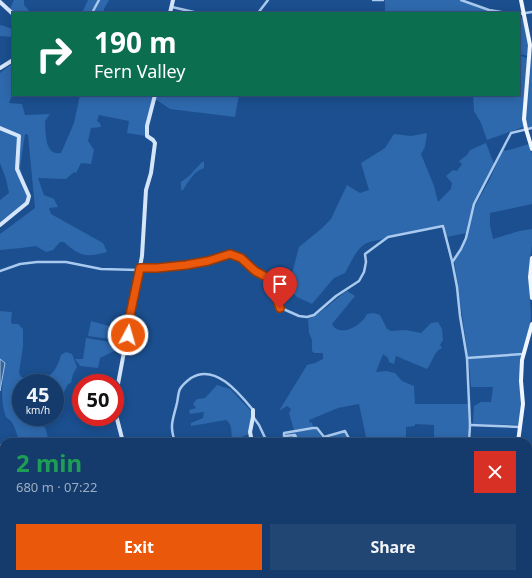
<!DOCTYPE html>
<html lang="en">
<head>
<meta charset="utf-8">
<style>
  body { margin:0; font-family:"Noto Sans",sans-serif; background:#214673; color:#f1f3f6; height:100vh; display:flex; flex-direction:column; font-size:15px; white-space:nowrap }
  * { box-sizing:border-box; margin:0 }
  p { font-size:13px; color:#9dadc1 }
  .icon { flex:none; width:22px; height:22px; fill:none; stroke:currentColor; stroke-width:2; stroke-linecap:round; stroke-linejoin:round }
  .map { position:relative; flex:1; overflow:hidden }
  .details { position:absolute; left:0px; top:438px; width:532px; height:140px; display:flex; flex-direction:column; background:#143b6b; border-radius:12px 12px 0 0; box-shadow:0 2px 10px #0003,0 0 0 1px #33557e }
  .details>* { flex:none }
  .banner { position:absolute; left:12px; top:12px; width:508px; height:84px; border-radius:0px; box-shadow:0 2px 10px #0003,0 0 0 1px #33557e; background:#0b6e4f; color:#fff; overflow:hidden }
  .speed { position:absolute; left:12px; top:374px; display:flex; gap:8px; font-size:20px; font-weight:700; text-align:center }
  .speed>* { display:grid; place-content:center; width:52px; height:52px; border-radius:50%; background:#143b6b; box-shadow:0 2px 10px #0003,0 0 0 1px #33557e; line-height:1 }
  .speed small { font-size:10px; font-weight:400 }
  .speed .limit { border:6px solid #d22; background:#fff; color:#111 }
  .pin { position:absolute; display:grid; place-items:center; width:34px; height:34px; color:#fff; margin:-41px -17px; border-radius:50% 50% 50% 0; rotate:-45deg; box-shadow:0 0 4px #0007 }
  .pin .icon { rotate:45deg }
  .me { position:absolute; width:44px; margin:-22px; rotate:6deg; stroke-linejoin:round; filter:drop-shadow(0 0 3px #0008) }
  .turn { display:flex; align-items:center; gap:14px; height:84px; padding:0 16px; font-size:18px }
  .turn .icon { width:52px; height:52px; stroke-width:2.5 }
  .turn b { display:block; font-size:28px; line-height:34px }
  .round { display:grid; place-items:center; flex:none; width:42px; height:42px; border-radius:0px; background:#214673 }
  .summary { display:flex; align-items:center; justify-content:space-between; height:68px; padding:0 16px }
  h1 { font-size:24px; font-weight:700; line-height:30px; color:#1e9e55 }
  .button { display:flex; gap:8px; margin-top:auto; padding:8px 16px }
  .button a { flex:1; height:46px; border-radius:0px; background:#ea580c; color:#fff; font-size:16px; font-weight:700; line-height:46px; text-align:center }
  .button a+a { background:#214673; color:#f1f3f6 }
  .map>svg:first-child { display:block }
  .green { fill:#2e69ad }
  .water { fill:#3c6290; stroke:#9cc4f0 }
  .lines { fill:none; stroke-linecap:round; stroke-linejoin:round }
  .street { stroke:#a9c9ee; stroke-width:2.5 }
  .secondary { stroke:#d6e6fa; stroke-width:4 }
  .primary { stroke:#f0f6ff; stroke-width:4 }
  .route-casing { stroke:#983908; stroke-width:10 }
  .route { stroke:#ea580c; stroke-width:7 }
</style>
</head>
<body>
<div class="map">
<svg width="532" height="578" viewBox="0 0 532 578">
  <rect width="100%" height="100%" fill="#1b4f8f"/>
  <!-- green -->
  <g class="green">
    <path d="M14,0H24V5L31,13H14L10,9Z"/>
    <path d="M88,0H98L91,13H82Z"/>
    <path d="M100,0H109L104,9V13H93Z"/>
    <path d="M385,0H458L499,13H385Z"/>
    <path d="M519,18H524L528,39V56L519,54Z"/>
    <path d="M1,25L13,29V37L0,36V26Z"/>
    <path d="M532,50V127L528,128C522,115 530,66 532,50Z"/>
    <path d="M519,55L527,58L523,120V127L487,140L481,123L474,111L473,95H519Z"/>
    <path d="M13,63V92L9,103L22,104L25,115L50,114L45,121C46,132 44,156 61,153L74,123L80,95L96,97L97,95H153L146,136L127,133L129,121L99,115L97,121L100,123L101,127L91,128L88,141L94,150L91,164L81,163L76,173L74,172L66,179L38,178L44,195L54,199L58,207L49,208L51,214L103,243L107,252C87,258 79,256 64,242H60L53,250L46,252L36,246L21,248L0,250V234L35,208L28,135L25,134L20,168L29,196L27,203L0,222V200L9,193L6,179L0,163V73Z"/>
    <path d="M156,95H239L235,117L170,109L155,99Z"/>
    <path d="M427,133L425,147L421,154L434,186L438,202L451,189L452,183L446,176L453,170L457,171L462,164L459,161L467,155L470,150L486,143L494,164L474,203L466,233L447,237L444,225L388,236C382,241 374,240 367,243C356,248 351,263 345,273L334,278L312,304L297,297L292,292L289,285L299,247L321,229L331,219L347,185L360,193L369,190L361,163L385,148L394,134L411,136Z"/>
    <path d="M529,144L532,154V204L490,213V225L493,239L519,231L532,229V245L528,275L531,315L530,328L520,369L521,406L519,425L473,424L474,406L481,402H491L493,387H471L468,356L454,259L463,248L476,204L490,179L503,149L505,151Z"/>
    <path d="M202,162H204V168C193,172 189,181 183,190H181V182L189,176Z"/>
    <path d="M347,291L355,296L332,324C339,338 362,326 367,314L374,313L380,315L387,329L391,331L406,330L421,333L431,323L438,322L442,329L443,340L440,345L442,348C433,352 433,362 427,369L396,356L394,364L389,362L388,358L383,354L376,372L386,371L395,373L402,381L414,386L415,404H468L469,424L468,441L461,442L434,440V425L415,424V426L406,427V439L380,442H367L359,404L338,408L309,420L310,423L312,422L313,427L294,430L289,413L291,409L287,406L279,411L307,365L315,363L323,359V353H314L312,351V340L309,333L308,319C321,314 335,299 347,291Z"/>
    <path d="M0,311L12,312L11,321L12,324H18L23,329V346L19,373L21,377C45,381 54,379 61,355L66,352L72,354L77,367L73,374L71,383L68,384L60,400L55,401V383H21V417H39L37,425L45,427L49,442H18C18,435 15,427 11,421C9,419 7,418 6,417C0,401 2,381 5,364L0,360Z"/>
    <path d="M91,321L127,331L125,341L88,336Z"/>
    <path d="M86,338L122,344H125L124,348H120L100,358L98,368L80,366L75,359H83Z"/>
    <path d="M217,385L230,389L251,411L252,418L249,434L232,441C231,434 233,424 226,420L191,426V423L203,418L204,412L190,414L189,410L196,408L193,404L197,399L205,398Z"/>
    <path d="M316,429L322,438L345,432L350,442H287L296,439V434H286V433Z"/>
    <path d="M4,474V540H3L4,545V574H9L10,578H0V476Z"/>
    <path d="M257,574H276L273,578H255Z"/>
    <path d="M362,574H418L415,578H361Z"/>
  </g>
  <!-- water -->
  <path class="water" d="M0,359L5,363L0,391Z"/>
  <g class="lines">
    <!-- street -->
    <g class="street">
      <path d="M373,0H383"/>
      <path d="M461,0L489,10L507,13"/>
      <path d="M172,7L198,13"/>
      <path d="M92,13L99,0"/>
      <path d="M258,13L268,0"/>
      <path d="M519,14L532,12"/>
      <path d="M453,261L461,249L466,238L474,204L511,133L532,128"/>
      <path d="M140,268L157,269L186,265L208,261L229,254L241,258L255,271L270,279L281,308L299,316L307,317L314,315L336,296L359,281L364,272L366,262L365,254L388,237L443,226L452,261L457,287L460,316L467,358L470,425L469,442"/>
      <path d="M0,271L20,264L37,262H66L101,269L139,270"/>
      <path d="M467,358L523,354"/>
      <path d="M254,418L259,425L267,442"/>
      <path d="M470,425L520,427"/>
      <path d="M175,442C169,425 173,420 177,403C178,399 178,393 180,389C183,384 187,381 191,378C215,363 239,393 253,410"/>
      <path d="M280,442L296,437L295,435L284,436V433L313,428H317L324,437L345,431L351,442"/>
      <path d="M385,442L405,440L447,442"/>
      <path d="M528,520H532L529,508"/>
      <path d="M530,520L532,530"/>
      <path d="M18,574L19,575L23,574"/>
      <path d="M208,574L209,578"/>
      <path d="M436,574L437,578"/>
      <path d="M467,574V578"/>
      <path d="M101,578L103,574"/>
      <path d="M418,578L422,574"/>
    </g>
    <!-- secondary -->
    <g class="secondary">
      <path d="M0,2L13,14"/>
      <path d="M170,13L173,0"/>
      <path d="M0,68L13,60"/>
      <path d="M0,128L19,136L17,169L29,196L28,200L27,203L0,225"/>
      <path d="M123,442L116,415L115,400L142,256L146,190L151,173L155,143L153,140L147,136V126L155,95"/>
      <path d="M252,442L250,432L253,417V410"/>
      <path d="M0,446L2,450V454L0,457"/>
      <path d="M105,578L107,574"/>
      <path d="M279,578L280,574"/>
    </g>
    <!-- primary -->
    <g class="primary">
      <path d="M521,0L530,45L524,119L526,129L532,149"/>
      <path d="M532,258L530,277L532,298"/>
      <path d="M518,442L523,404L521,381L522,360L532,324"/>
      <path d="M528,543L530,554L529,578"/>
    </g>
  </g>
  <g class="lines">
    <!-- route casing -->
    <g class="route-casing">
      <path id="route" d="M128,335L130,315L140,268H157L186,265L208,261L230,254L241,258L255,271L270,279L280,308"/>
    </g>
    <!-- route -->
    <use href="#route" class="route"/>
  </g>
</svg>
<div class="speed"><div>45<small>km/h</small></div><div class="limit">50</div></div>
<div class="pin" style="left:280px;top:308px;background:#d93025"><svg class="icon" aria-label="arrive" viewBox="0 0 24 24"><path d="M6 21V4h12l-3 4 3 4H6"/></svg></div>
<svg class="me" style="left:128px;top:335px" viewBox="-20 -20 40 40"><circle r="17" fill="#ea580c" stroke="#fff" stroke-width="3"/><path d="M0-11L8 9 0 5-8 9z" fill="#fff"/></svg>
<div class="banner">
<div class="turn"><svg class="icon" aria-label="right" viewBox="0 0 24 24"><path d="M7 20v-9h11M14 6l5 5-5 5"/></svg><div><b>190 m</b>Fern Valley</div></div>
</div>
<section class="details">
<div class="summary"><div><h1>2 min</h1><p>680 m · 07:22</p></div><a class="round" style="background:#d93025;color:#fff"><svg class="icon" aria-label="close" viewBox="0 0 24 24"><path d="M6 6l12 12M18 6L6 18"/></svg></a></div>
<div class="button"><a>Exit</a><a>Share</a></div>
</section>
</div>
</body>
</html>
